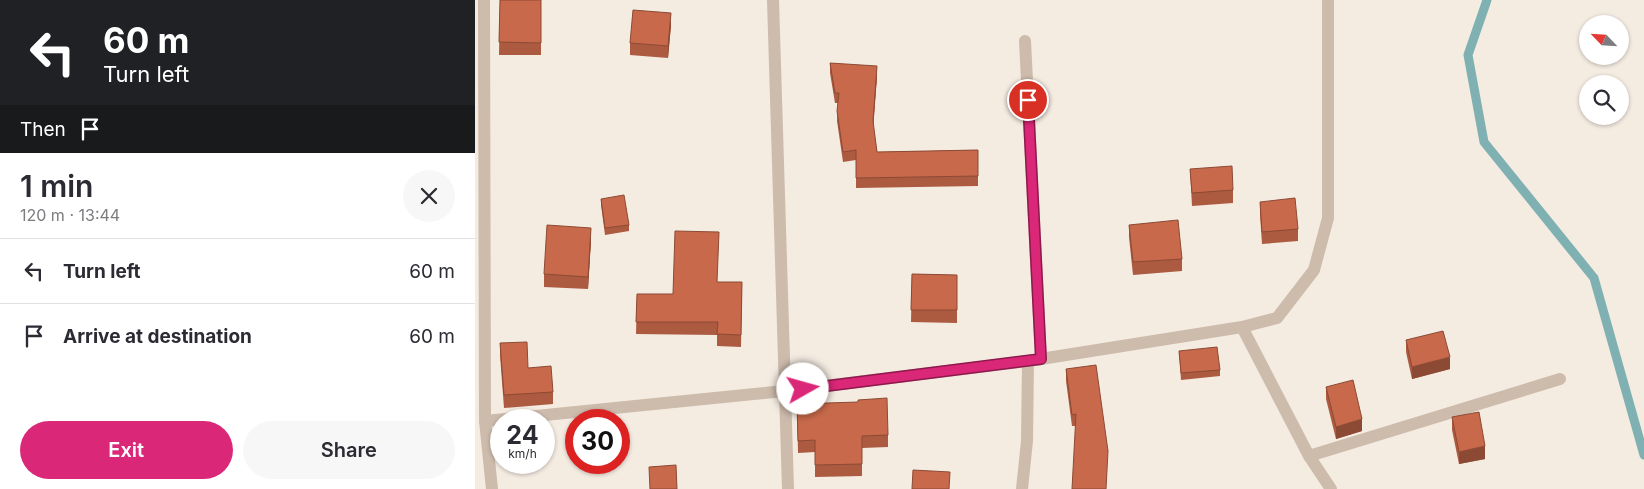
<!DOCTYPE html>
<html lang="en">
<head>
<meta charset="utf-8">
<style>
  body { margin:0; font-family:Inter,sans-serif; background:#f7f7f7; color:#2b2b33; height:100vh; display:flex; flex-direction:column; font-size:19px; white-space:nowrap }
  * { box-sizing:border-box; margin:0 }
  p { font-size:16px; color:#7c7c81 }
  .icon { flex:none; width:28px; height:28px; fill:none; stroke:currentColor; stroke-width:2; stroke-linecap:round; stroke-linejoin:round }
  .map { position:relative; flex:1; overflow:hidden }
  .details { display:flex; flex-direction:column; background:#fff; width:475px }
  .details>* { flex:none }
  .top-card { background:#202124; color:#fff; overflow:hidden }
  .needle { width:32px; rotate:295deg }
  .tools { position:absolute; left:1104px; top:15px; display:grid; gap:10px }
  .tools a { display:grid; place-items:center; width:50px; height:50px; border-radius:50%; background:#fff; box-shadow:0 1px 4px #0004; font-size:25px }
  .speed { position:absolute; left:15px; top:409px; display:flex; gap:10px; font-size:25px; font-weight:700; text-align:center }
  .speed>* { display:grid; place-content:center; width:65px; height:65px; border-radius:50%; background:#fff; box-shadow:0 1px 4px #0004; line-height:1 }
  .speed small { font-size:12px; font-weight:400 }
  .speed .limit { border:8px solid #d22; background:#fff; color:#111 }
  .pin { position:absolute; display:grid; place-items:center; width:42px; height:42px; color:#fff; margin:-21px; border:2px solid #fff; border-radius:50%; box-shadow:0 1px 5px #0007 }
  .me { position:absolute; width:55px; margin:-28px; rotate:83deg; stroke-linejoin:round; filter:drop-shadow(0 0 4px #0008) }
  .turn { display:flex; align-items:center; gap:18px; height:105px; padding:0 20px; font-size:22px }
  .turn .icon { width:65px; height:65px; stroke-width:2.5 }
  .turn b { display:block; font-size:35px; line-height:42px }
  .then { display:flex; align-items:center; height:48px; padding:0 20px; background:#0003; gap:10px; font-size:19px }
  .round { display:grid; place-items:center; flex:none; width:52px; height:52px; border-radius:26px; background:#f7f7f7 }
  .head { display:flex; align-items:center; justify-content:space-between; height:85px; padding:0 20px }
  h1 { font-size:30px; font-weight:600; line-height:38px }
  .button { display:flex; gap:10px; margin-top:auto; padding:10px 20px }
  .button a { flex:1; height:58px; border-radius:30px; background:#db2777; color:#fff; font-size:20px; font-weight:600; line-height:58px; text-align:center }
  .button a+a { background:#f7f7f7; color:#2b2b33 }
  ul { padding:0; list-style:none }
  li { display:flex; align-items:center; gap:15px; height:65px; padding:0 20px; border-top:1px solid #e1e1e2 }
  li div { flex:1 }
  li b { display:block; font-size:19px }
  li em { font-style:normal }
  main { display:flex; flex:1; min-height:0 }
  .map>svg:first-child { display:block }
  .lines { fill:none; stroke-linecap:round; stroke-linejoin:round }
  .stream { stroke:#7fb0b2; stroke-width:9 }
  .minor { stroke:#cdbbac; stroke-width:12 }
  .wall { fill:#ac5a40 }
  .shaded-wall { fill:#8c4a34 }
  .building { fill:#c8694b; stroke:#8c4a34 }
  .route-casing { stroke:#8e194d; stroke-width:12 }
  .route { stroke:#db2777; stroke-width:9 }
</style>
</head>
<body>
<main>
<section class="details">
<div class="top-card">
<div class="turn"><svg class="icon" aria-label="left" viewBox="0 0 24 24"><path d="M17 20v-9H6M10 6l-5 5 5 5"/></svg><div><b>60 m</b>Turn left</div></div>
<div class="then">Then<svg class="icon" aria-label="arrive" viewBox="0 0 24 24"><path d="M6 21V4h12l-3 4 3 4H6"/></svg></div>
</div>
<div class="head"><div><h1>1 min</h1><p>120 m · 13:44</p></div><a class="round"><svg class="icon" aria-label="close" viewBox="0 0 24 24"><path d="M6 6l12 12M18 6L6 18"/></svg></a></div>
<ul>
<li><svg class="icon" aria-label="left" viewBox="0 0 24 24"><path d="M17 20v-9H6M10 6l-5 5 5 5"/></svg><div><b>Turn left</b></div><em>60 m</em></li>
<li><svg class="icon" aria-label="arrive" viewBox="0 0 24 24"><path d="M6 21V4h12l-3 4 3 4H6"/></svg><div><b>Arrive at destination</b></div><em>60 m</em></li>
</ul>
<div class="button"><a>Exit</a><a>Share</a></div>
</section>
<div class="map">
<svg width="1169" height="489" viewBox="0 0 1169 489">
  <rect width="100%" height="100%" fill="#f4ebe1"/>
  <g class="lines">
    <!-- stream -->
    <path class="stream" d="M1012,0L993,55L1009,142L1119,278L1169,455"/>
    <!-- minor -->
    <g class="minor">
      <path d="M9,0L10,421L17,489"/>
      <path d="M298,0L313,489"/>
      <path d="M550,41L566,359"/>
      <path d="M767,327L834,456L856,489"/>
      <path d="M10,421L309,391L553,361L767,327L802,318L839,270L853,218V0"/>
      <path d="M834,456L1085,379"/>
      <path d="M547,489L552,441L553,361"/>
    </g>
  </g>
  <!-- wall -->
  <g class="wall">
    <path d="M25,0H66V55H24Z"/>
    <path d="M196,25L193,58L155,55V43Z"/>
    <path d="M355,63L402,76L398,125L402,152L503,150V186L381,188V160L368,162L362,121L363,103H360L355,73Z"/>
    <path d="M715,169L758,190V203L717,206Z"/>
    <path d="M126,199L154,225V231L130,235L126,205Z"/>
    <path d="M785,202L823,229V241L787,244L785,214Z"/>
    <path d="M654,225L707,259V271L658,275L654,237Z"/>
    <path d="M116,240L113,289L69,287V274Z"/>
    <path d="M437,274L482,275V323L436,322Z"/>
    <path d="M267,282L266,347L242,346V335L161,334L162,294H198Z"/>
    <path d="M931,340L975,369L937,379L931,352Z"/>
    <path d="M25,343L53,368L78,392V404L29,408L25,355Z"/>
    <path d="M704,351L745,370V376L706,380Z"/>
    <path d="M591,369L633,462L600,426H597L591,381Z"/>
    <path d="M851,387L887,431L861,439L851,399Z"/>
    <path d="M322,404L413,435V447L387,448V476L340,477V452L323,453Z"/>
    <path d="M977,417L1010,459L984,464L977,430Z"/>
  </g>
  <!-- shaded-wall -->
  <g class="shaded-wall">
    <path d="M196,13V25L193,58V46Z"/>
    <path d="M402,66V76L398,131V121Z"/>
    <path d="M116,228V240L113,289V277Z"/>
    <path d="M975,357V369L937,379V367Z"/>
    <path d="M887,419V431L861,439V427Z"/>
    <path d="M1010,446V459L984,464V452Z"/>
  </g>
  <!-- building -->
  <g class="building">
    <path d="M25,0H66V43L24,42Z"/>
    <path d="M158,10L196,13L193,46L155,43Z"/>
    <path d="M355,63L402,66L398,121L402,152L503,150V176L381,178V150L368,152L362,111L364,93H360Z"/>
    <path d="M757,166L758,190L717,193L715,169Z"/>
    <path d="M149,195L154,225L130,228L126,199Z"/>
    <path d="M820,198L823,229L787,232L785,202Z"/>
    <path d="M703,220L707,259L658,262L654,225Z"/>
    <path d="M72,225L116,228L113,277L69,274Z"/>
    <path d="M200,231L244,232L242,282H267L266,335L242,334L243,322H161L162,294H198Z"/>
    <path d="M437,274L482,275V310H436Z"/>
    <path d="M968,331L975,357L937,367L931,340Z"/>
    <path d="M52,342L53,368L76,366L78,392L29,395L25,343Z"/>
    <path d="M742,347L745,370L706,373L704,351Z"/>
    <path d="M621,365L633,451L631,489H597L601,414L597,415L591,369Z"/>
    <path d="M878,380L887,419L861,427L851,387Z"/>
    <path d="M412,398L413,435L387,436V464L340,465V440L323,441L322,404L383,402V400Z"/>
    <path d="M1004,412L1010,446L984,452L977,417Z"/>
    <path d="M201,465L202,489H175L174,467Z"/>
    <path d="M438,470L475,472L474,489H437Z"/>
  </g>
  <g class="lines">
    <!-- route casing -->
    <g class="route-casing">
      <path id="route" d="M328,389L566,359L553,100"/>
    </g>
    <!-- route -->
    <use href="#route" class="route"/>
  </g>
</svg>
<div class="tools">
<a><svg class="needle" viewBox="-14 -14 28 28"><path d="M0-13l5 13h-10z" fill="#e53935"/><path d="M0 13l5-13h-10z" fill="#7c7c81"/></svg></a>
<a><svg class="icon" aria-label="search" viewBox="0 0 24 24"><circle cx="10" cy="10" r="6"/><path d="M15 15l6 6"/></svg></a>
</div>
<div class="speed"><div>24<small>km/h</small></div><div class="limit">30</div></div>
<div class="pin" style="left:553px;top:100px;background:#d93025"><svg class="icon" aria-label="arrive" viewBox="0 0 24 24"><path d="M6 21V4h12l-3 4 3 4H6"/></svg></div>
<svg class="me" style="left:328px;top:389px" viewBox="-20 -20 40 40"><circle r="19" fill="#fff"/><path d="M0-13L10 11 0 6-10 11z" fill="#db2777"/></svg>
</div>
</main>
</body>
</html>
